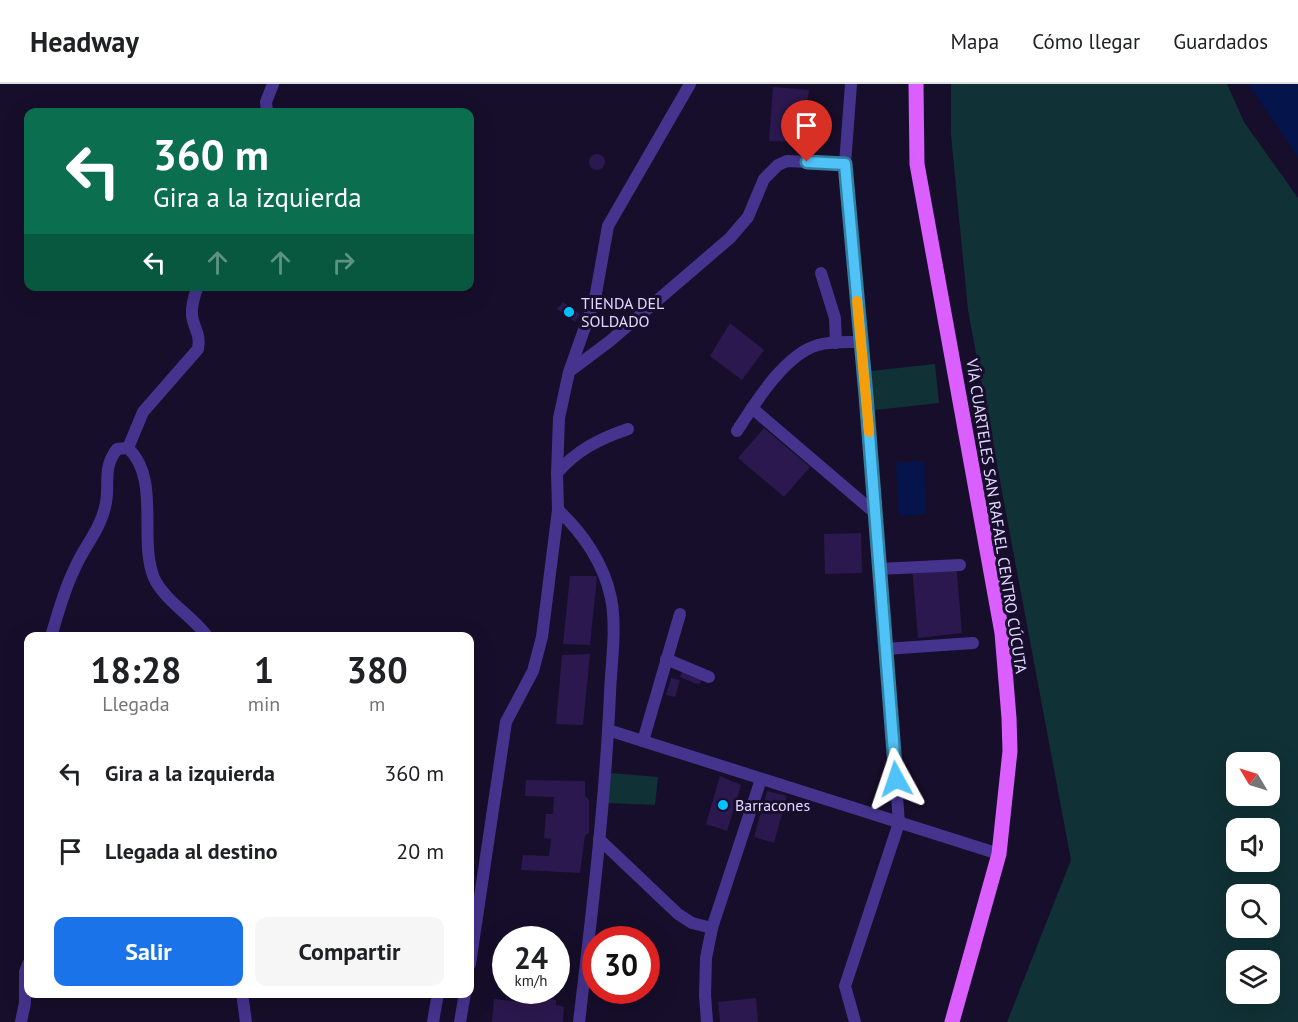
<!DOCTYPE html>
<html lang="es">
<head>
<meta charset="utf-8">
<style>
  body { margin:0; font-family:"PT Sans",sans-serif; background:#f6f6f6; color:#202124; height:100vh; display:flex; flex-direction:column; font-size:22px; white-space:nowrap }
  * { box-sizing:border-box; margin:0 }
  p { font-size:20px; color:#757577 }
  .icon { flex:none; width:33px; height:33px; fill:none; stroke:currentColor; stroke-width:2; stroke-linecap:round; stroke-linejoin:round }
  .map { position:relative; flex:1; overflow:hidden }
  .side { position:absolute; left:24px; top:548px; width:450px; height:366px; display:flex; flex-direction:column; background:#fff; border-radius:12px; box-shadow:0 6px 24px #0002 }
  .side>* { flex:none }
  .top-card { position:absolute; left:24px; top:24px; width:450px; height:183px; border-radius:12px; box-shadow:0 6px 24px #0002; background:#0b6e4f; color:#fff; overflow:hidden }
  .needle { width:39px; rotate:308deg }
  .tools { position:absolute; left:1226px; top:668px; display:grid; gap:12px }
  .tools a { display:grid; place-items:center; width:54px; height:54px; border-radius:12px; background:#fff; box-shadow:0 6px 24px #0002; font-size:30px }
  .speed { position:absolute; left:492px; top:842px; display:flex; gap:12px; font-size:30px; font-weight:700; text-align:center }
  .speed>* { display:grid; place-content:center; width:78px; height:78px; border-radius:50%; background:#fff; box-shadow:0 6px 24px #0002; line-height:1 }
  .speed small { font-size:15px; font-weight:400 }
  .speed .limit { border:9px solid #d22; background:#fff; color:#111 }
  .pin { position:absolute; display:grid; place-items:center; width:51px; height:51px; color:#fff; margin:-62px -26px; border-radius:50% 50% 50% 0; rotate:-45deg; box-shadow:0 0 6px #0007 }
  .pin .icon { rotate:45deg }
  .me { position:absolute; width:66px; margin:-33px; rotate:355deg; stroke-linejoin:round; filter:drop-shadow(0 0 4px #0008) }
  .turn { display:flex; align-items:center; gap:21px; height:126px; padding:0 30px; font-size:27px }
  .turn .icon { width:78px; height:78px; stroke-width:2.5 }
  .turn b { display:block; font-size:42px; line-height:51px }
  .lanes { display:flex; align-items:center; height:57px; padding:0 30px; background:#0003; justify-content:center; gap:30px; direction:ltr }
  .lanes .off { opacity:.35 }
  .eta { display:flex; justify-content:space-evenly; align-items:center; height:102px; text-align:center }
  .eta b { font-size:36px; font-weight:700; line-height:42px }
  .primary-button { display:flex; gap:12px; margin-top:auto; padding:12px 30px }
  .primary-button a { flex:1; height:69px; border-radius:12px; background:#1a73e8; color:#fff; font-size:24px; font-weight:700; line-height:69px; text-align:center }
  .primary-button a+a { background:#f6f6f6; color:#202124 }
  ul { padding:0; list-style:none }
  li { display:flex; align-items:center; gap:18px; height:78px; padding:0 30px }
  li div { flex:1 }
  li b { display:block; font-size:22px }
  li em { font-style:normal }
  header { display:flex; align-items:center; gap:36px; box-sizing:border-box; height:84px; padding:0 30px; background:#fff; border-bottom:2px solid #e0e0e0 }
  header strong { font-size:28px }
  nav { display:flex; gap:33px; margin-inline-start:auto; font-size:21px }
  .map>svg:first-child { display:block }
  .green { fill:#103135; fill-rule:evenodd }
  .water { fill:#05154c }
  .building { fill:#2b184e }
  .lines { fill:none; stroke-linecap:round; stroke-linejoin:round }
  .minor { stroke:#45348e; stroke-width:12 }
  .major { stroke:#db5eff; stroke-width:15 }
  .route-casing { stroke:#337fa1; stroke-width:15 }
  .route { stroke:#4fc3f7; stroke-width:10 }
  .slow { stroke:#f59e0b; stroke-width:10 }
  .poi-dot { fill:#03c1ff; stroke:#170e2b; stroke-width:2 }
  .labels { text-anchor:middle; stroke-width:6; stroke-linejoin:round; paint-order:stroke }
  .poi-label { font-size:16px; fill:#e2d7ff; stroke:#170e2b; text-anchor:start }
  .street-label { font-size:16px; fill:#e2d7ff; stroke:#170e2b }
</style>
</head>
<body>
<header>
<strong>Headway</strong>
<nav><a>Mapa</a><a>Cómo llegar</a><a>Guardados</a></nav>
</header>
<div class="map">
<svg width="1298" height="938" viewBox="0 0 1298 938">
  <rect width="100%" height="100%" fill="#170e2b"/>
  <!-- green -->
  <g class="green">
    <path d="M951,0H1227L1244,38L1298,114V938H1007L1071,776L968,226L951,51ZM1236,678H1269V711H1236ZM1236,744H1269V777H1236ZM1236,810H1269V843H1236ZM1236,876H1269V909H1236Z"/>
    <path d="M935,280L939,319L875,326L871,287Z"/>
    <path d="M610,689L658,693L655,721L607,719Z"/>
  </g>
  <!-- water -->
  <g class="water">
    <path d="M1248,0H1298V73Z"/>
    <path d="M924,377L926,430L899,432L896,379Z"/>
  </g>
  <!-- building -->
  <g class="building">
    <path d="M773,3L809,6L802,58L769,57Z"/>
    <circle cx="597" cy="78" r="8"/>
    <path d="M563,218L580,230L575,238L557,225Z"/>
    <path d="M730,239L764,266L742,296L710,272Z"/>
    <path d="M764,344L810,383L784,413L738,374Z"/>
    <path d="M861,449L862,489L825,490L824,450Z"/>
    <path d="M956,479L962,549L918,554L912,483Z"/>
    <path d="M570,492H597L590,561L563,560Z"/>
    <path d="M590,570L583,641L556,640L562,571Z"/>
    <path d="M684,584L703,593L699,601L680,593Z"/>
    <path d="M671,594L680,596L675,613L666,611Z"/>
    <path d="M720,692L741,701L727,747L706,740Z"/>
    <path d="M526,696L585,697V712L589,716V749L585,751L580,789L521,786L523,771L549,772L551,755L544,754L546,730H553L554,713L525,712Z"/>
    <path d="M767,707L787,712L774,759L754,753Z"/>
    <path d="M532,912L556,916V921L564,923L563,938H492L494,915L529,919Z"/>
    <path d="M756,914L758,938H720L718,918Z"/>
  </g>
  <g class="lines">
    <!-- minor -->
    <g class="minor">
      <path d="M851,0L845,80L866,311L899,739L845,902L855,938"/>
      <path d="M267,28L266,18L273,0"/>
      <path d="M821,189L835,234L836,259"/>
      <path d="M570,287L610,257L730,154L748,133L764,95L778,81L787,77L845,80"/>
      <path d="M752,324L875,429"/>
      <path d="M737,347C755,319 785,270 818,261C831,257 847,258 860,258"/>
      <path d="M128,364C161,395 138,455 154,494C165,517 192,532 207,552"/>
      <path d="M128,364L143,328L198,265C201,250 194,245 192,232C191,221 194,212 198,202"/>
      <path d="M557,389C577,366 599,355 628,345"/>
      <path d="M558,426C583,449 604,480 611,514C617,545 611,580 610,610C605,720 592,829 579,938"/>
      <path d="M879,485L960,481"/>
      <path d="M51,552C58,530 64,506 74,486C83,464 100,446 105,423C111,401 101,386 117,365L128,364"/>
      <path d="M885,565L973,559"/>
      <path d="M666,575L709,593"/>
      <path d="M608,646L999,770"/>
      <path d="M643,657L680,530"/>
      <path d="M599,755L678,830L692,839L712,844"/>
      <path d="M470,880L506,638L533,587L542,553L558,426L557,389L559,334L569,288L595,215L608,142L690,0"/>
      <path d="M242,909L246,938"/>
      <path d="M21,938L25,919V888L28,880"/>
      <path d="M433,938L438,909"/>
      <path d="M460,938L465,909"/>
      <path d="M707,938L705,911L706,874L712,844L761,695"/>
    </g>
    <!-- major -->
    <path class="major" d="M916,0L917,80L1002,549L1009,634L1010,667L999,770L952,938"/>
  </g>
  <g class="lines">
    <!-- route casing -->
    <g class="route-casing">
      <path id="route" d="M807,78L845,80L866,311L896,695"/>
    </g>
    <!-- route -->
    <use href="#route" class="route"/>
    <!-- slow -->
    <path class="slow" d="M857,217L869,348"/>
  </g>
  <!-- markers -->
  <g class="poi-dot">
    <circle cx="569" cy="228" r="6"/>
    <circle cx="723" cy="721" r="6"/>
  </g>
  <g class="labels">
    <!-- poi labels -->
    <g class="poi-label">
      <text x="581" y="225">TIENDA DEL<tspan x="581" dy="18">SOLDADO</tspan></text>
      <text x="735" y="727">Barracones</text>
    </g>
    <!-- street labels -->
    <g class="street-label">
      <text transform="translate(997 432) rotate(81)" y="6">VÍA CUARTELES SAN RAFAEL CENTRO CÚCUTA</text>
    </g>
  </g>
</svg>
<div class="tools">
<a><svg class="needle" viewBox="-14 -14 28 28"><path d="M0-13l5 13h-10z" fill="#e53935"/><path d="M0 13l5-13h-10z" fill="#757577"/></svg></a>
<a><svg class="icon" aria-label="sound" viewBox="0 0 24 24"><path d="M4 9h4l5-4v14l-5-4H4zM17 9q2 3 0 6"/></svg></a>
<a><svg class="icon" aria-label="search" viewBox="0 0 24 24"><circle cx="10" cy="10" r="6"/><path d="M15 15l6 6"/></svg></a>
<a><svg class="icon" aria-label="layers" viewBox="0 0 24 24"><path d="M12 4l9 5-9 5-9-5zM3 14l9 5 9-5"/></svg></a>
</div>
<div class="speed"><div>24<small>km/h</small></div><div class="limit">30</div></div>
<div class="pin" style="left:807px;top:78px;background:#d93025"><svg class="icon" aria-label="arrive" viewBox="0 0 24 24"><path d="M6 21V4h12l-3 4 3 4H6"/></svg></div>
<svg class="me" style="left:896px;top:695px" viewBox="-20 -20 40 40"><path d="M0-17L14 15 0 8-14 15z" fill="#4fc3f7" stroke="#fff" stroke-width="4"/></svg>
<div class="top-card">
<div class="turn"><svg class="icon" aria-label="left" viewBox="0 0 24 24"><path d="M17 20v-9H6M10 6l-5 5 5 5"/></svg><div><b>360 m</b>Gira a la izquierda</div></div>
<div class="lanes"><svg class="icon" aria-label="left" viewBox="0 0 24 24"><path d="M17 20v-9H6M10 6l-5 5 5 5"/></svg><svg class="icon off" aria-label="ahead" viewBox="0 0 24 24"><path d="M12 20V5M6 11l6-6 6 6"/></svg><svg class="icon off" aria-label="ahead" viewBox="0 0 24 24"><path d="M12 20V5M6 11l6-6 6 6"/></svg><svg class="icon off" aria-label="right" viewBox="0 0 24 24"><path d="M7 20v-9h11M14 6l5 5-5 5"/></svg></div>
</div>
<section class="side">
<div class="eta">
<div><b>18:28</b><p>Llegada</p></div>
<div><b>1</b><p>min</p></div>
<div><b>380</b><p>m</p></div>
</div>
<ul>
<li><svg class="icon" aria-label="left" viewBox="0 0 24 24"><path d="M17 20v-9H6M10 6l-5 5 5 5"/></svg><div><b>Gira a la izquierda</b></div><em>360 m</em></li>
<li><svg class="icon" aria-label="arrive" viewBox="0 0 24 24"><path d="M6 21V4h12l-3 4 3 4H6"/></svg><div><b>Llegada al destino</b></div><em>20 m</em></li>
</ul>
<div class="primary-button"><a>Salir</a><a>Compartir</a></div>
</section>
</div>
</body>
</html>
